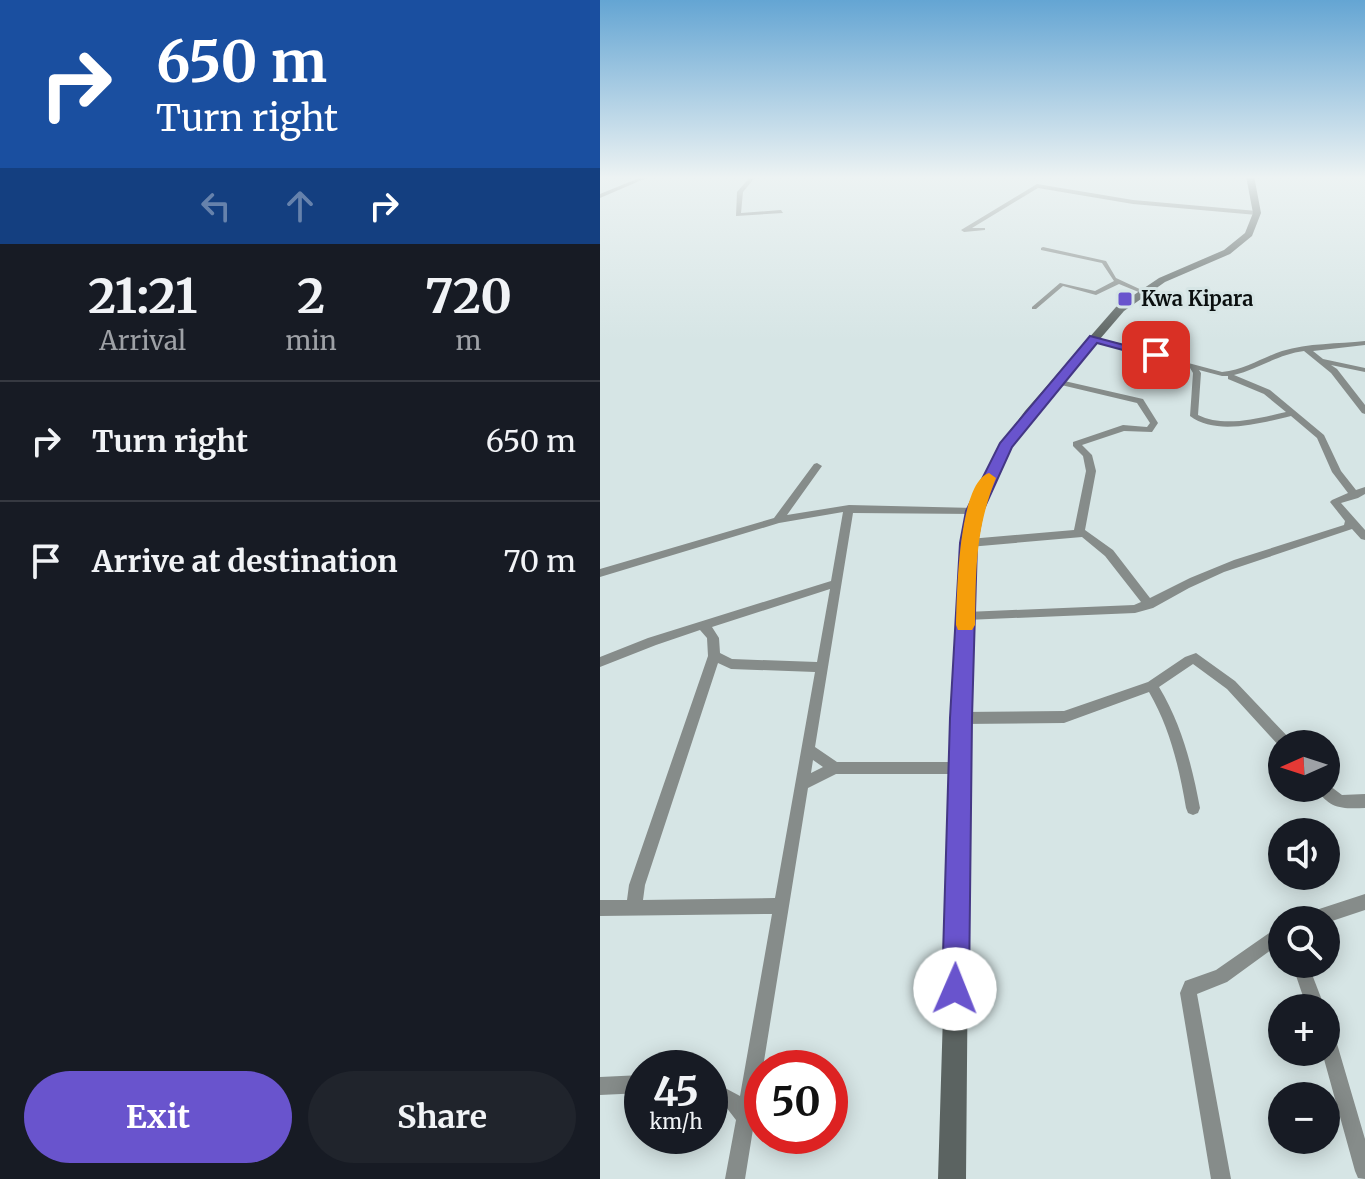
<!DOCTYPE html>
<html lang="en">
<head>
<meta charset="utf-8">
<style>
  body { margin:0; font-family:Merriweather,serif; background:#20242c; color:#f1f3f6; height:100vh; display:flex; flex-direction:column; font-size:30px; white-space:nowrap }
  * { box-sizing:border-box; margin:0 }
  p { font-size:26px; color:#9ea1a6 }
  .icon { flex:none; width:44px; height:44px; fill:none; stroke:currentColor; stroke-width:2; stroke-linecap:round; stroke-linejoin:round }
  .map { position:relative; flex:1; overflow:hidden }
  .details { display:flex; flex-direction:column; background:#171b24; width:600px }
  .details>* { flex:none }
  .hud { background:#1a4fa0; color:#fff; overflow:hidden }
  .needle { width:52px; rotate:267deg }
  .controls { position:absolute; left:668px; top:730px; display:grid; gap:16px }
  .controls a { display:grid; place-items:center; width:72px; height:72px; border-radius:50%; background:#171b24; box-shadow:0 4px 20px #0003; font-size:40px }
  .speed { position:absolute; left:24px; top:1050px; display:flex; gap:16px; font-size:40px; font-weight:700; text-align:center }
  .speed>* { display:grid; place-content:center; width:104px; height:104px; border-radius:50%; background:#171b24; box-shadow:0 4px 20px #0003; line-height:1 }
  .speed small { font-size:20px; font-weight:400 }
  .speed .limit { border:12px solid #d22; background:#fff; color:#111 }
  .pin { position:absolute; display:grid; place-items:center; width:68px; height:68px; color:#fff; margin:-34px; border-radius:16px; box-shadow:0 4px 12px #0006 }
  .me { position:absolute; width:88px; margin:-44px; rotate:1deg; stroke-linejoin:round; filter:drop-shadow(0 0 6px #0008) }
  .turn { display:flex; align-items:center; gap:28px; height:168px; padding:0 24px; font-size:36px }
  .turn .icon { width:104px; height:104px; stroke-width:2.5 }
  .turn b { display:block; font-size:56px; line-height:68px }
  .lanes { display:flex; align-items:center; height:76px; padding:0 24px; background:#0003; justify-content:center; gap:40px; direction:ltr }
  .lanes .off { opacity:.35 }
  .eta { display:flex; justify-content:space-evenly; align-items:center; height:136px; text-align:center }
  .eta b { font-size:48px; font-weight:700; line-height:56px }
  .action { display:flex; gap:16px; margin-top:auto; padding:16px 24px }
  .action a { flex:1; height:92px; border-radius:48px; background:#6954cd; color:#fff; font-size:32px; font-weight:700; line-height:92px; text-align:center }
  .action a+a { background:#20242c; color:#f1f3f6 }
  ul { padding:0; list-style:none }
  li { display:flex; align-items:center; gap:24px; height:120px; padding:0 24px; border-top:2px solid #363941 }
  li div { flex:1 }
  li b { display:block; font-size:30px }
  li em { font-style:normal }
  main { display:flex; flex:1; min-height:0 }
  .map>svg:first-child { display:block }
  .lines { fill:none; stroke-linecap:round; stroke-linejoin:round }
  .street { fill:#868c8a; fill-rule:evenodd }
  .secondary { fill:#5b6361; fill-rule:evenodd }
  .route { fill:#6954cd; stroke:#443785; stroke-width:2 }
  .slow { fill:#f59e0b }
  .poi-dot { fill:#6954cd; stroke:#d6e5e5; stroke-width:3 }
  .labels { text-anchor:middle; stroke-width:6; stroke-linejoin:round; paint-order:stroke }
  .far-poi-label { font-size:20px; font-weight:bold; fill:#0a0f0f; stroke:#d6e5e5; text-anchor:start }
</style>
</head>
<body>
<main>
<section class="details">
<div class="hud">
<div class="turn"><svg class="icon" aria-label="right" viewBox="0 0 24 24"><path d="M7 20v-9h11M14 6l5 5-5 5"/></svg><div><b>650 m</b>Turn right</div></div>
<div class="lanes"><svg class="icon off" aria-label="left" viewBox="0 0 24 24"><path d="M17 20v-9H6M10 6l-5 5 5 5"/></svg><svg class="icon off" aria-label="ahead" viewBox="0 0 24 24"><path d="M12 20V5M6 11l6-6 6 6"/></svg><svg class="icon" aria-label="right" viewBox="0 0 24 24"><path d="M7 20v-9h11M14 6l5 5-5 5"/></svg></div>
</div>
<div class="eta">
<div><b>21:21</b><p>Arrival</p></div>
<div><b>2</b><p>min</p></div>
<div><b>720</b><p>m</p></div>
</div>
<ul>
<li><svg class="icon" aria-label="right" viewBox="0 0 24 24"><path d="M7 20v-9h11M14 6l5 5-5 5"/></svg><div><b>Turn right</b></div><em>650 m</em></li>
<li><svg class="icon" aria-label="arrive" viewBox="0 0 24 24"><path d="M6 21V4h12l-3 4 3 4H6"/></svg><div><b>Arrive at destination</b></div><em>70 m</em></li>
</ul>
<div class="action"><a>Exit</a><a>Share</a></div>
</section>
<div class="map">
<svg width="765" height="1179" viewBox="0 0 765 1179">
  <rect width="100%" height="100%" fill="#d6e5e5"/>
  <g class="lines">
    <!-- street -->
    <g class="street">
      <path d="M44,176H51L0,198V194Z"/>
      <path d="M151,176H156L143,192L141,213L181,210L183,213L136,216L137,192Z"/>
      <path d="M437,184L533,200L657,211L660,213L657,215L533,204L438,188L372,228H385V230L364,232L361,230Z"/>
      <path d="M443,247L506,261L516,278L546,292L541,293L519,284L496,295L463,286L436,309H432V307L460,283L495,291L514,281L502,263L441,250V248Z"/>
      <path d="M491,337L622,372C645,370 661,358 682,351C708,343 738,344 765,341V345L713,351L723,359L765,368V372L731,365L737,369L765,405V414L762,413L731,373L704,351C679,354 658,369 634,375L670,390L724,435L741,471L756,490L765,487V494L758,498L741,503L765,530V540L761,539L752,529L624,572L589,588L553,608L535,613L366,620L362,619L360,616L362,613L366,612L534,605L541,602L505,556L482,537L369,547L364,543L369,539L474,530L486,471L483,456L473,446V442L523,425L547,427L550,423L537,403L457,384L456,382L460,380L543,399L558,423L552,432L524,431L482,445L492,455L496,471L485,530L513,550L550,598L590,578L634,560L744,525L745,521L730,502L732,500L748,493L732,472L717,438L691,416C661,423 616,436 590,416L593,373L590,368L491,341ZM599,370L622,376H628V379L664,394L686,412C659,418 624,428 598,415L601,373Z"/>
      <path d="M217,463L222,466L187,515L249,505L375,508L380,511L375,514L253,513L215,747L237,762H359L364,764L366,768L364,772L359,774H236L208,788L145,1179H125L136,1120L126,1107L110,1099V1080L140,1096L172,914L0,916V900H27L29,885L108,656L107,638L100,630L56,645L0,667V657L48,638L231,581L243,512L179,523L0,577V569L174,518L214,464ZM230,589L217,662L132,659L120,653L119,638L112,627ZM118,663L131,669L215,672L175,898L43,900L45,885ZM213,760L223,767L211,773Z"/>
      <path d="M596,653L635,681L691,740L693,744H682L681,748L627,689L593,664L559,687C582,725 592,766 600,808L598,813L593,815L588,813L586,808C579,767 570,728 549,692L464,723L361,724L356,722L355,718L356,714L361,712L464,711L548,682L585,657Z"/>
      <path d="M726,783L742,795L765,794V808C742,809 729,809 716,788H726Z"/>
      <path d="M765,894V910L726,923V920H702L704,914L710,912Z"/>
      <path d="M682,924V942L627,982L597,994L631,1179H611L580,993L585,981L616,970Z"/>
      <path d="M692,964H708L725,1008H707Z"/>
      <path d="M726,1028L732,1031L735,1037L765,1139V1179L758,1178L755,1171L722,1052H726Z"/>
      <path d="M42,1075V1093L0,1095V1077Z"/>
    </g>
    <!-- secondary -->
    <path class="secondary" d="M646,176H654L661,213L652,236L630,254L565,282L524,311L433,417L412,446L382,511L377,543L370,718L366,1179H338L352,718L361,543L368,511L401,443L425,411L516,307L559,278L624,250L645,233L653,213Z"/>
  </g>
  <!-- sky -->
  <linearGradient id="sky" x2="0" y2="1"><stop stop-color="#64a5d3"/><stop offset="0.52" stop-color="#edf3f3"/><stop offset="1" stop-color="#edf3f3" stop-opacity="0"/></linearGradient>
  <rect width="765" height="341" fill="url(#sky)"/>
  <!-- route -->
  <path class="route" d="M490,336L562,355L556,359L497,343L412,447L383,511L377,543L372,718L369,989L365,999L355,1003L346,999L342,989L350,718L360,543L366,511L400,443Z"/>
  <!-- slow -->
  <path class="slow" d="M389,473L396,478C375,530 376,570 375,625L372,630H358L356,625C357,596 358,483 389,473Z"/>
  <!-- markers -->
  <rect class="poi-dot" x="517" y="291" width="16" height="16" rx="4"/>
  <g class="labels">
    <!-- far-poi labels -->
    <g class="far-poi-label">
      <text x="541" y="306">Kwa Kipara</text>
    </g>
  </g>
</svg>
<div class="controls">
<a><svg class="needle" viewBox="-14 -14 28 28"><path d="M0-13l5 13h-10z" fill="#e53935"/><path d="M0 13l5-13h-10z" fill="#9ea1a6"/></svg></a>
<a><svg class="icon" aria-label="sound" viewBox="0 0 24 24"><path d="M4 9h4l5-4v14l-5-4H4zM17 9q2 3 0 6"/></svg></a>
<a><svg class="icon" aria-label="search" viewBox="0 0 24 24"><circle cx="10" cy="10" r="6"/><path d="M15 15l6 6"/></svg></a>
<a>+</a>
<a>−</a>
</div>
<div class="speed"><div>45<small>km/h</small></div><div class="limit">50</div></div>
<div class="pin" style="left:556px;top:355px;background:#d93025"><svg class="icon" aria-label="arrive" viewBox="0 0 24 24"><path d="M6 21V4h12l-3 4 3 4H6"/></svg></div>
<svg class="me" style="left:355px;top:989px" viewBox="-20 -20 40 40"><circle r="19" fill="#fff"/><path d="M0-13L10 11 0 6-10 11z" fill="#6954cd"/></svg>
</div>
</main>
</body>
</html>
